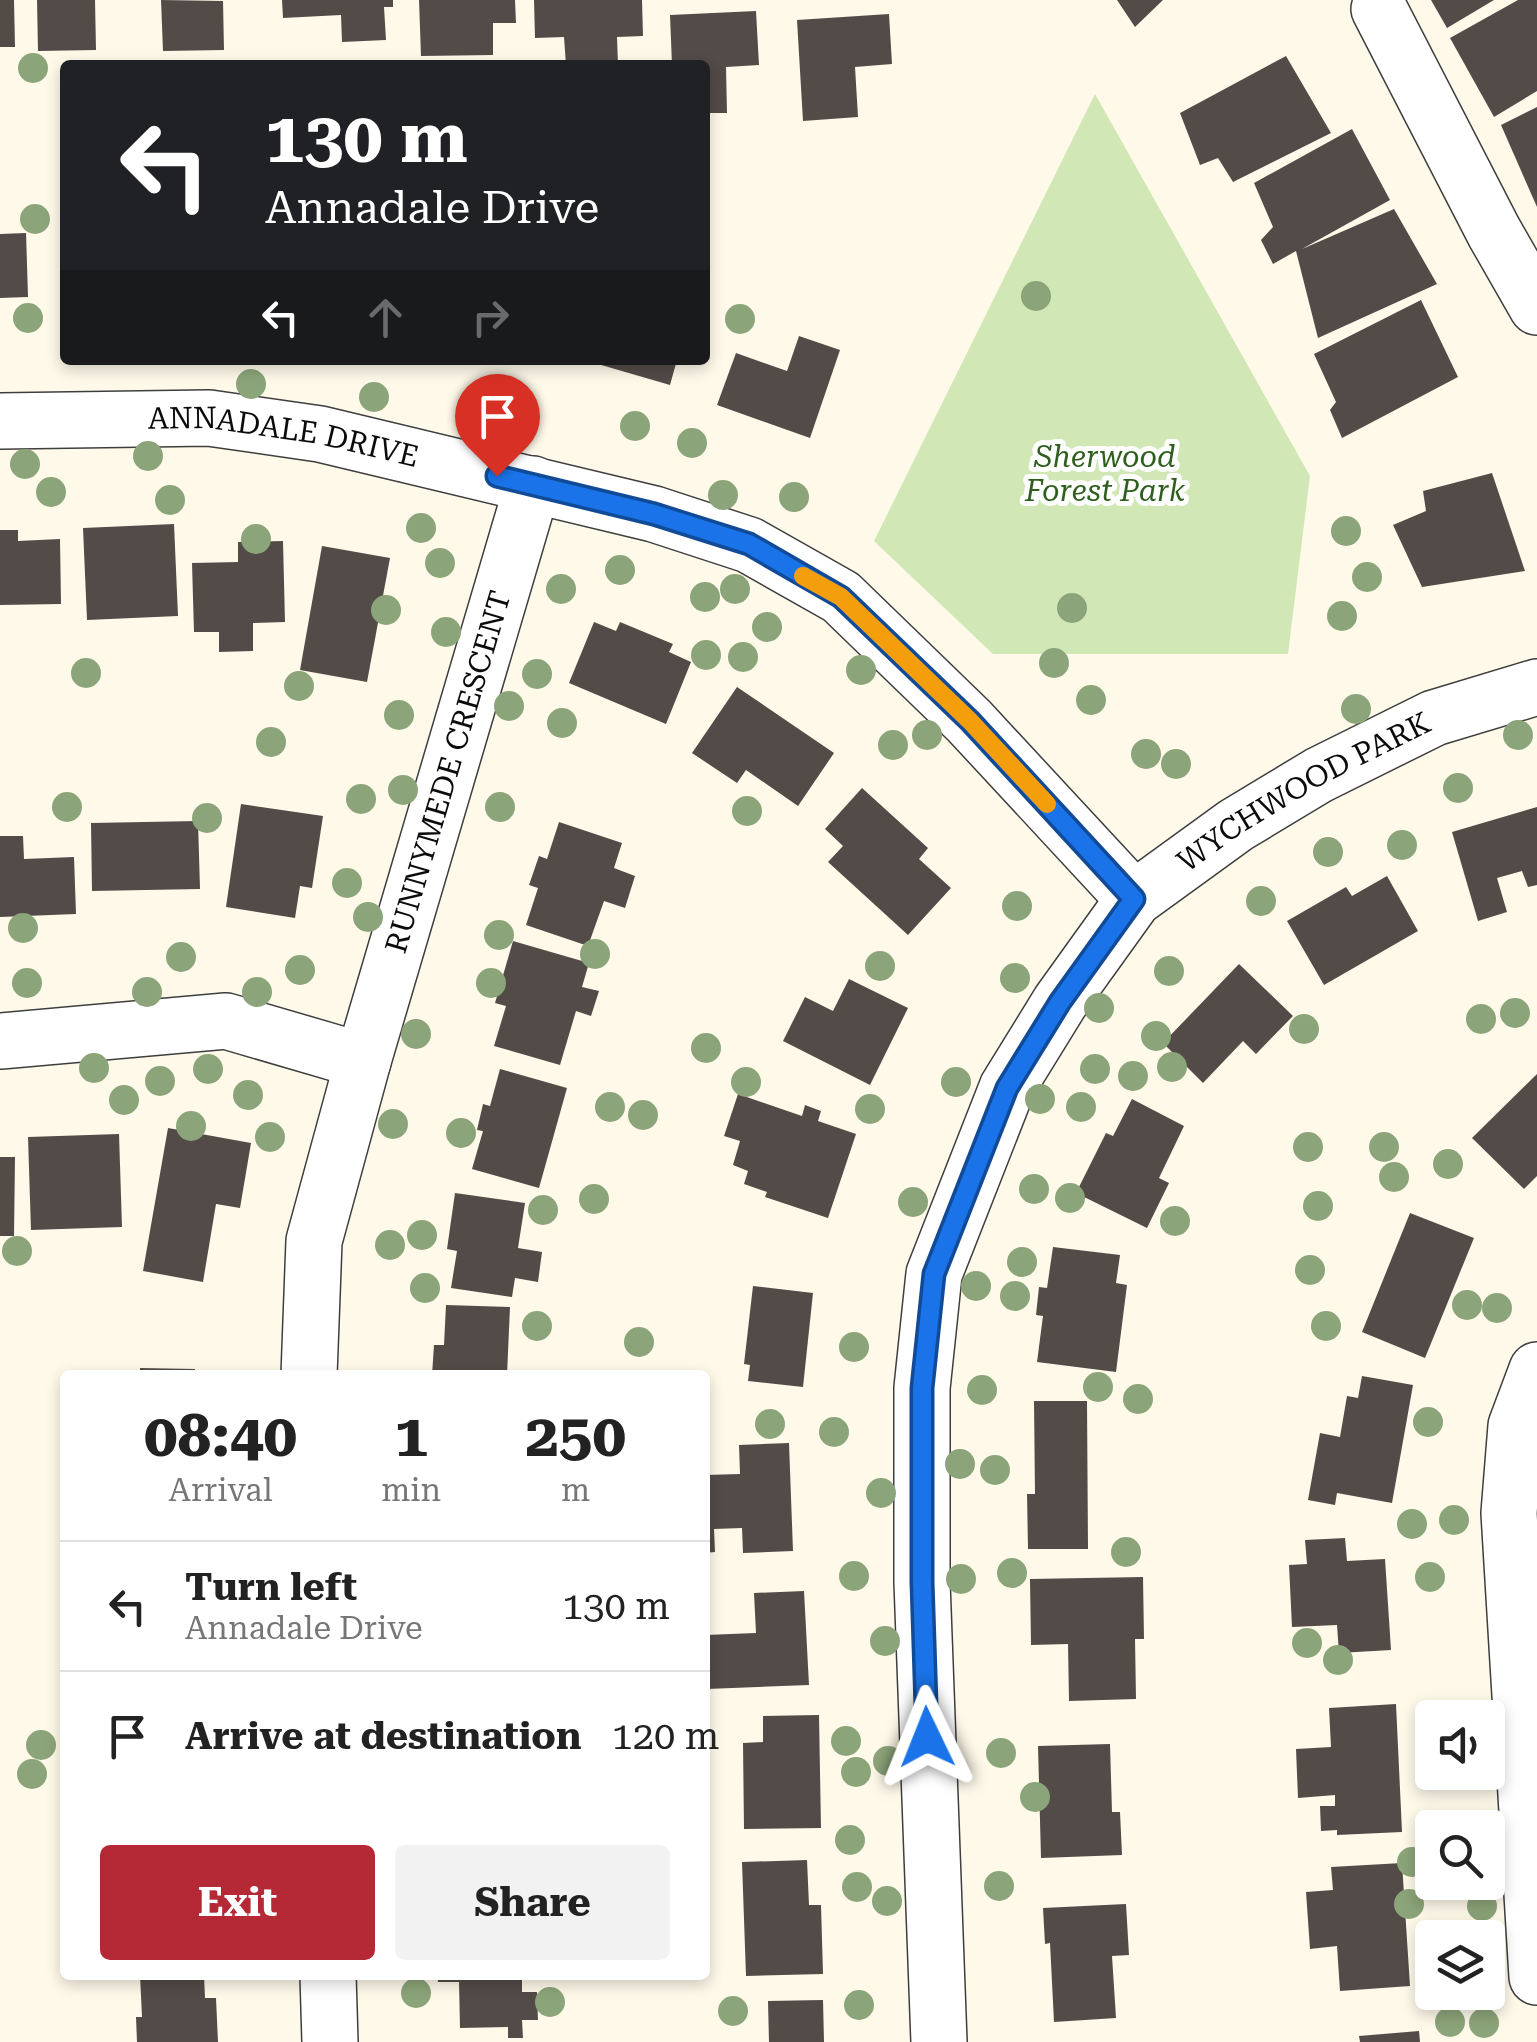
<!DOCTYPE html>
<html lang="en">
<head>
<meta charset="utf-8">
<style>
  body { margin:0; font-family:"Roboto Serif",serif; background:#f2f2f2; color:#222; height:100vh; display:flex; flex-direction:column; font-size:38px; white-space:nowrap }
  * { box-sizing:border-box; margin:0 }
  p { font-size:32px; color:#767676 }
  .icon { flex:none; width:55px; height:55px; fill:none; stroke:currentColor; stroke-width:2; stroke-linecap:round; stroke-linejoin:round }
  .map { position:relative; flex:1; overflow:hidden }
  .sheet { position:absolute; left:60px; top:1370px; width:650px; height:610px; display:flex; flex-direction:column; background:#fff; border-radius:10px; box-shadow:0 5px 15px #0003 }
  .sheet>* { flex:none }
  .guide { position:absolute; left:60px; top:60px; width:650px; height:305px; border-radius:10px; box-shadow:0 5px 15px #0003; background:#202124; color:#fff; overflow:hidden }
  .fabs { position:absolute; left:1415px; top:1700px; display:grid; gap:20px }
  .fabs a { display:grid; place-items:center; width:90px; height:90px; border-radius:10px; background:#fff; box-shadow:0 5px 15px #0003; font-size:50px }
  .pin { position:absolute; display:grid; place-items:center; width:85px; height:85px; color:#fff; margin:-102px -42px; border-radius:50% 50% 50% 0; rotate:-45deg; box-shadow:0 0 10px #0007 }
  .pin .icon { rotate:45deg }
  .me { position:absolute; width:110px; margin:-55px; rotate:358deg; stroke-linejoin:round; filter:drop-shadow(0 0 8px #0008) }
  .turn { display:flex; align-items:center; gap:35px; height:210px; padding:0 40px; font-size:45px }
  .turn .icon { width:130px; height:130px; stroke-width:2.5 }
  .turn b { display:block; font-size:70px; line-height:85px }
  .lanes { display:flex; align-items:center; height:95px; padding:0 40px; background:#0003; justify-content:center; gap:50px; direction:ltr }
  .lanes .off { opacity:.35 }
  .eta { display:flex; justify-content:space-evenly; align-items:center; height:170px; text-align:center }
  .eta b { font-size:60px; font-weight:700; line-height:70px }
  .button { display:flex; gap:20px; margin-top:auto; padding:20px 40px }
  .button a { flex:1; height:115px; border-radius:10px; background:#b52836; color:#fff; font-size:40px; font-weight:700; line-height:115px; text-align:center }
  .button a+a { background:#f2f2f2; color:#222 }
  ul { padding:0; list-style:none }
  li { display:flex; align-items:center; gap:30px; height:130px; padding:0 40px; border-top:2px solid #e0e0e0 }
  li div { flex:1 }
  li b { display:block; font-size:38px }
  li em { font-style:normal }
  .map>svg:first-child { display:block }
  .green { fill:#d1e7b5 }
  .building { fill:#534b48 }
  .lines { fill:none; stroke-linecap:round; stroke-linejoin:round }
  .minor-casing { stroke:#3e3e3e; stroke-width:58 }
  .minor { stroke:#fff; stroke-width:55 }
  .tree { fill:#8ca479 }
  .route-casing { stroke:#114b97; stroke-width:25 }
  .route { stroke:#1a73e8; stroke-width:18 }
  .slow { stroke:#f59e0b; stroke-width:18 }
  .labels { text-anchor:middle; stroke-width:10; stroke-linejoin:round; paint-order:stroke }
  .street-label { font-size:30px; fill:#0b0b0b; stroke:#fff }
  .park-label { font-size:30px; font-style:italic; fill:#2f5f1e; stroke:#fff }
</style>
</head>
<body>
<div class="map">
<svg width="1537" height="2042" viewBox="0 0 1537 2042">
  <rect width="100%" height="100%" fill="#fef9e9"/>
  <!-- green -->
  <path class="green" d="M1095,94L1310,476L1288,654H993L874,541Z"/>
  <!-- building -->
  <g class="building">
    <path d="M0,0H14L15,47H0Z"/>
    <path d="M37,0H95L96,50L38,51Z"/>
    <path d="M161,0L223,1L224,50L163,51Z"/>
    <path d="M282,0H393V7H384L386,40L342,42L341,15L283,18Z"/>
    <path d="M419,0H515L516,23H493V55L421,56Z"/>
    <path d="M534,0H642L643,36L617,37L618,65H566L564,37L535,38Z"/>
    <path d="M1117,0H1163L1135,27Z"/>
    <path d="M1431,0H1494L1447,28Z"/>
    <path d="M1518,0H1537V91L1494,117L1450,38Z"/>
    <path d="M756,11L759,65L726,67L727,113H705V65H672L670,15Z"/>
    <path d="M889,14L892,64L855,67L858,117L803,121L797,20Z"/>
    <path d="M1286,56L1331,133L1233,182L1218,158L1200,165L1180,113Z"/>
    <path d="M1537,107V207L1501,125Z"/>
    <path d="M1352,129L1390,200L1302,249L1394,209L1437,284L1318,338L1296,251L1273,264L1261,240L1273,227L1254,183Z"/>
    <path d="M26,233L28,297L0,298V234Z"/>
    <path d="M1421,300L1458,377L1342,438L1330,410L1336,402L1314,354Z"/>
    <path d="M799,336L840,350L810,438L717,405L736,353L787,371Z"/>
    <path d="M584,360H677L670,385Z"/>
    <path d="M1492,473L1525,571L1422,587L1393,525L1426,511L1423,491Z"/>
    <path d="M174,524L178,616L87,620L83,528Z"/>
    <path d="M0,530H18V541L60,539L61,604L0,605Z"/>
    <path d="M283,541L285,622L253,623V651L219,652V632H194L192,563L238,562V542Z"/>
    <path d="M322,546L390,558L367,682L300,670Z"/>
    <path d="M594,622L616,631L620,622L673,644L669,652L691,662L666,724L569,683Z"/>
    <path d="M737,687L834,753L798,806L746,770L737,783L692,753Z"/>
    <path d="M862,788L928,848L919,859L951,888L908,935L828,862L843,846L825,829Z"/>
    <path d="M241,804L323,816L312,888L300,886L295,918L226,907Z"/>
    <path d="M1537,807V885L1528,887L1522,871L1497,878L1507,912L1478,921L1452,832Z"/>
    <path d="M198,821L200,889L92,891L91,823Z"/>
    <path d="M559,822L622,843L614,868L635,876L625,908L604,901L588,946L526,925L538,888L529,885L539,856L547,859Z"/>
    <path d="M0,836H23L24,859L74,857L76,914L0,917Z"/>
    <path d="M1387,876L1418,931L1324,985L1287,921L1346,887L1352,896Z"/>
    <path d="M513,941L589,963L582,987L599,991L591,1016L576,1011L560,1065L494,1046L506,1006L495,1003Z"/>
    <path d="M1239,964L1293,1016L1256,1054L1243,1041L1203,1083L1163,1043Z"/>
    <path d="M849,979L908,1008L870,1085L783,1041L805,997L833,1011Z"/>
    <path d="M500,1069L567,1088L539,1188L472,1169L483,1131L477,1130L483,1104L490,1106Z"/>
    <path d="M1537,1074V1176L1524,1189L1472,1138Z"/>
    <path d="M738,1094L802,1116L805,1105L821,1111L818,1121L856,1134L828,1218L765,1197L767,1192L744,1184L748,1171L733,1165L740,1141L724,1136Z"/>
    <path d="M1132,1099L1184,1126L1159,1178L1169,1183L1147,1228L1076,1193L1106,1133L1113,1136Z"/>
    <path d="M168,1128L251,1143L240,1208L216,1204L203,1282L143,1271Z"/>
    <path d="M119,1134L122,1227L31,1230L28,1137Z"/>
    <path d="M0,1157H15L14,1236H0Z"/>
    <path d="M455,1193L525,1203L518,1248L542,1252L538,1282L515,1278L512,1297L451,1288L457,1251L447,1249Z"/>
    <path d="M1410,1213L1474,1238L1425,1358L1362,1332Z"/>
    <path d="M1053,1247L1120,1255L1116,1283L1127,1285L1116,1372L1037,1362L1043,1316L1036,1315L1039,1287L1047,1288Z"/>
    <path d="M753,1286L813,1293L803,1387L748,1381L750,1365L744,1364Z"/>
    <path d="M446,1305L510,1307L507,1375H432L434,1345H444Z"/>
    <path d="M140,1368L195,1369V1375H140Z"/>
    <path d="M1362,1376L1413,1385L1392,1503L1337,1493L1335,1505L1308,1500L1320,1433L1340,1437L1347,1396L1358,1398Z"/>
    <path d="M1034,1401H1087L1088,1549H1028L1027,1494H1035Z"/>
    <path d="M789,1443L793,1551L743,1553L742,1528L714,1529L715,1552L705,1553V1475L740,1474L739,1445Z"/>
    <path d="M1345,1538L1347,1561L1385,1559L1391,1650L1339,1653L1337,1625L1292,1627L1289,1565L1307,1564L1305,1540Z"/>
    <path d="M1143,1577L1144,1639H1135L1136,1699L1069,1701L1068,1644L1031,1645L1030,1579Z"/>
    <path d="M804,1591L809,1685L707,1689L705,1635L756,1633L754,1593Z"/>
    <path d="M1396,1704L1402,1832L1337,1835V1830L1321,1831L1320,1806H1335V1795L1298,1798L1296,1749L1331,1747L1329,1708Z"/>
    <path d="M819,1715L821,1828L744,1829L743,1743L763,1742V1716Z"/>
    <path d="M1110,1744L1112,1812H1120L1122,1855L1041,1858L1038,1746Z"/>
    <path d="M807,1860L809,1905H821L823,1974L746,1976L742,1862Z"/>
    <path d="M1402,1863L1410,1986L1340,1991L1337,1946L1310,1949L1306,1892L1333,1890L1331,1867Z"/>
    <path d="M1126,1904L1129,1955L1112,1956L1116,2018L1054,2022L1050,1943L1045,1944L1043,1908Z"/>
    <path d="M140,1975H204L205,1998H216L218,2042H137L136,2017H142Z"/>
    <path d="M437,1975H522V1992H537L538,2020H522L523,2038H508V2027L460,2028L459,1982H438Z"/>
    <path d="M823,2000L824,2042H769L768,2001Z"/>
    <path d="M1419,2031L1420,2042H1360L1359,2036Z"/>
  </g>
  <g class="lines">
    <!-- minor casing -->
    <g class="minor-casing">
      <g id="minor">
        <path d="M1379,9L1494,232L1537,307"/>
        <path id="s1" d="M0,421L209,418L320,434L654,514L749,545L841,597L969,721L1134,899"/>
        <path d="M0,1041L226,1021L363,1061"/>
        <path d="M1537,1370L1516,1426L1509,1513L1537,1977"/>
        <path id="s2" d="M309,1375L314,1241L363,1061L533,484"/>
        <path d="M328,1975L330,2042"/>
        <path id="s3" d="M939,2042L922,1582V1388L934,1274L1007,1088L1060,1002L1134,899L1236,825L1319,775L1434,718L1537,687"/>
      </g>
    </g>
    <!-- minor -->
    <use href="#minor" class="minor"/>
  </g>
  <!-- trees -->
  <g class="tree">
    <circle cx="33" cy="68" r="15"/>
    <circle cx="35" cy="219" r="15"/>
    <circle cx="1036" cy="296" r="15"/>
    <circle cx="28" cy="318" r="15"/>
    <circle cx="740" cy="319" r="15"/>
    <circle cx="251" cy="384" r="15"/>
    <circle cx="374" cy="397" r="15"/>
    <circle cx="635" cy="426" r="15"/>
    <circle cx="496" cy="435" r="15"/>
    <circle cx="692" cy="443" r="15"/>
    <circle cx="148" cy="456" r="15"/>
    <circle cx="25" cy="464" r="15"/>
    <circle cx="51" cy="492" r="15"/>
    <circle cx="723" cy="495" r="15"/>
    <circle cx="794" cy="497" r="15"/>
    <circle cx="170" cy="500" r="15"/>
    <circle cx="421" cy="528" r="15"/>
    <circle cx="1346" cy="531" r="15"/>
    <circle cx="256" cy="539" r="15"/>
    <circle cx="440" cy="563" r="15"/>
    <circle cx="620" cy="570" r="15"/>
    <circle cx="1367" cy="577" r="15"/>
    <circle cx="561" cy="589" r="15"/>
    <circle cx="735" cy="589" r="15"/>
    <circle cx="705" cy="597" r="15"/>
    <circle cx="1072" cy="608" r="15"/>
    <circle cx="386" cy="610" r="15"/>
    <circle cx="1342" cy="616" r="15"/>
    <circle cx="767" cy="627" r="15"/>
    <circle cx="446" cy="632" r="15"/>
    <circle cx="706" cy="655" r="15"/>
    <circle cx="743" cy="657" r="15"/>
    <circle cx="1054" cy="663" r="15"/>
    <circle cx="861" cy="670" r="15"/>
    <circle cx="86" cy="673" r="15"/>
    <circle cx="537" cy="674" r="15"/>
    <circle cx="299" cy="686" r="15"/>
    <circle cx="1091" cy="700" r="15"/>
    <circle cx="509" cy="706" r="15"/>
    <circle cx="1356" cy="709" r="15"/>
    <circle cx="399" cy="715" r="15"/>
    <circle cx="562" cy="723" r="15"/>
    <circle cx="927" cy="735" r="15"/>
    <circle cx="1518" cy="735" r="15"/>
    <circle cx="271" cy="742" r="15"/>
    <circle cx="893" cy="745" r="15"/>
    <circle cx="1146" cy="754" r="15"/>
    <circle cx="1176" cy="764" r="15"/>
    <circle cx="1458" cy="788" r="15"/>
    <circle cx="403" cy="790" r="15"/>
    <circle cx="361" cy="799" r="15"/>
    <circle cx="67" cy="807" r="15"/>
    <circle cx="500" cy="807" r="15"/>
    <circle cx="747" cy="811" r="15"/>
    <circle cx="207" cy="818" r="15"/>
    <circle cx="1402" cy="845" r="15"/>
    <circle cx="1328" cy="852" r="15"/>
    <circle cx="347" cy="883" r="15"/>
    <circle cx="1261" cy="901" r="15"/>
    <circle cx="1017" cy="906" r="15"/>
    <circle cx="368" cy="917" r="15"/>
    <circle cx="23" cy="928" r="15"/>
    <circle cx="499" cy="935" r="15"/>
    <circle cx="595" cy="954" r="15"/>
    <circle cx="181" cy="957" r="15"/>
    <circle cx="880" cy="966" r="15"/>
    <circle cx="300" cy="970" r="15"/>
    <circle cx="1169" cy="971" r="15"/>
    <circle cx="1015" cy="978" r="15"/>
    <circle cx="27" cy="983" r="15"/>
    <circle cx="491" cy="983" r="15"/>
    <circle cx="147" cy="992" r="15"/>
    <circle cx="257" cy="992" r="15"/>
    <circle cx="1099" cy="1008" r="15"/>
    <circle cx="1515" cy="1013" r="15"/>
    <circle cx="1481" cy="1019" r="15"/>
    <circle cx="1304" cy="1029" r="15"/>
    <circle cx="416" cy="1034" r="15"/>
    <circle cx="1156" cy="1036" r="15"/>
    <circle cx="706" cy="1048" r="15"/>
    <circle cx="1172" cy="1067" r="15"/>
    <circle cx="94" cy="1068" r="15"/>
    <circle cx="208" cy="1069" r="15"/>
    <circle cx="1095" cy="1069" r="15"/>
    <circle cx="1133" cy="1076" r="15"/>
    <circle cx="160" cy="1081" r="15"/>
    <circle cx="746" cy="1082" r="15"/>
    <circle cx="956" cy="1082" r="15"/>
    <circle cx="248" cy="1095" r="15"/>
    <circle cx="1040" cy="1099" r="15"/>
    <circle cx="124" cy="1100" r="15"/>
    <circle cx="610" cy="1107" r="15"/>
    <circle cx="1081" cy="1107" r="15"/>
    <circle cx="870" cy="1109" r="15"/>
    <circle cx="643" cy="1115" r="15"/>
    <circle cx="393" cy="1124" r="15"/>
    <circle cx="191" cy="1126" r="15"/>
    <circle cx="461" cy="1133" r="15"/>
    <circle cx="270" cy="1137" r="15"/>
    <circle cx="1308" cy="1147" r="15"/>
    <circle cx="1384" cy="1147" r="15"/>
    <circle cx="1448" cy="1164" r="15"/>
    <circle cx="1394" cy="1177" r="15"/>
    <circle cx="1034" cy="1189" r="15"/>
    <circle cx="1070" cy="1198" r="15"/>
    <circle cx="594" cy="1199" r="15"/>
    <circle cx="913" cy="1202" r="15"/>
    <circle cx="1318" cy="1206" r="15"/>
    <circle cx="543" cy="1210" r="15"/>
    <circle cx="1175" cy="1221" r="15"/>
    <circle cx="422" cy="1235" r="15"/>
    <circle cx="390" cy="1245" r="15"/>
    <circle cx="17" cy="1251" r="15"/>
    <circle cx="1022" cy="1262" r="15"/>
    <circle cx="1310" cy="1270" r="15"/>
    <circle cx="976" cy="1286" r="15"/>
    <circle cx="425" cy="1288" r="15"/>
    <circle cx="1015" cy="1296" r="15"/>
    <circle cx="1467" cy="1305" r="15"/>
    <circle cx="1497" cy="1308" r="15"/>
    <circle cx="537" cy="1326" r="15"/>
    <circle cx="1326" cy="1326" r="15"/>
    <circle cx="639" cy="1342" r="15"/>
    <circle cx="854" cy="1347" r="15"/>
    <circle cx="1098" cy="1387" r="15"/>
    <circle cx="982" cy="1390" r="15"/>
    <circle cx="1138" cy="1399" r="15"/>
    <circle cx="1428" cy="1422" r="15"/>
    <circle cx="770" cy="1424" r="15"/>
    <circle cx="834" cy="1432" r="15"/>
    <circle cx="960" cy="1464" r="15"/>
    <circle cx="995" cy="1470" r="15"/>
    <circle cx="881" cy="1493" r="15"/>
    <circle cx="1454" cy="1520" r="15"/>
    <circle cx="1412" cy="1524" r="15"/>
    <circle cx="1126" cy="1552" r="15"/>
    <circle cx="1012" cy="1573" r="15"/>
    <circle cx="854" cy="1576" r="15"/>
    <circle cx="1430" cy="1577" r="15"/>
    <circle cx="961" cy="1579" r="15"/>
    <circle cx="885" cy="1641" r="15"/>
    <circle cx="1307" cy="1643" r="15"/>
    <circle cx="1338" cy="1660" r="15"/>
    <circle cx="846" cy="1741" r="15"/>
    <circle cx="41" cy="1745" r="15"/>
    <circle cx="1001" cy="1753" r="15"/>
    <circle cx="888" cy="1761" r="15"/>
    <circle cx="856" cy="1772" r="15"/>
    <circle cx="32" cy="1774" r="15"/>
    <circle cx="1035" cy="1797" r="15"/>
    <circle cx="850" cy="1840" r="15"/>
    <circle cx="1412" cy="1862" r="15"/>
    <circle cx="999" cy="1886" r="15"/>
    <circle cx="857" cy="1887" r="15"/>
    <circle cx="887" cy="1901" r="15"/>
    <circle cx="1409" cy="1904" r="15"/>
    <circle cx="1482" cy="1906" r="15"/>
    <circle cx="416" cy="1993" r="15"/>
    <circle cx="550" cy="2002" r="15"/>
    <circle cx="859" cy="2005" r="15"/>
    <circle cx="733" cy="2011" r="15"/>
    <circle cx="1450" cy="2022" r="15"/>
    <circle cx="1484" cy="2023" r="15"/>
  </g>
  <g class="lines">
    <!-- route casing -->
    <g class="route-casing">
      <path id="route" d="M497,476L654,514L749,544L841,597L970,721L1134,899L1060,1002L1007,1088L934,1274L922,1388V1582L927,1737"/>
    </g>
    <!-- route -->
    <use href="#route" class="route"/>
    <!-- slow -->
    <path class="slow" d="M803,576L841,597L970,721L1047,804"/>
  </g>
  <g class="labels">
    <!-- street labels -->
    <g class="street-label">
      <text dy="10" stroke="none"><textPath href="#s1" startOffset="285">ANNADALE DRIVE</textPath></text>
      <text dy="10" stroke="none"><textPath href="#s2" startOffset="622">RUNNYMEDE CRESCENT</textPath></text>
      <text dy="10" stroke="none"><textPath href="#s3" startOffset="1398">WYCHWOOD PARK</textPath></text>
    </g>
    <!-- park labels -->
    <g class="park-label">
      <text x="1105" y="467">Sherwood<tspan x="1105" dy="34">Forest Park</tspan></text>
    </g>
  </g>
</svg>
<div class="fabs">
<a><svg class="icon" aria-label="sound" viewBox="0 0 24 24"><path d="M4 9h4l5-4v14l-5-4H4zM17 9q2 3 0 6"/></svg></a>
<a><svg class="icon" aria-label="search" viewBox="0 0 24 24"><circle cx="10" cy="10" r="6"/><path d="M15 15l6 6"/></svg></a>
<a><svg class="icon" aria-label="layers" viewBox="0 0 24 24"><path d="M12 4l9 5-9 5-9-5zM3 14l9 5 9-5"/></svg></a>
</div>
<div class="pin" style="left:497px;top:476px;background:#d93025"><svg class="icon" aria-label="arrive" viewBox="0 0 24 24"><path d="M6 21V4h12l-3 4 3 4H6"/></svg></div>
<svg class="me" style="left:927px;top:1737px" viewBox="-20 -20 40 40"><path d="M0-17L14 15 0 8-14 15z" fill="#1a73e8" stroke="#fff" stroke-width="4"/></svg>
<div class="guide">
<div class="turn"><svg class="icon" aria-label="left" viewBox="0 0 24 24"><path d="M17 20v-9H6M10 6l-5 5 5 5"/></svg><div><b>130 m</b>Annadale Drive</div></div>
<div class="lanes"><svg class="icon" aria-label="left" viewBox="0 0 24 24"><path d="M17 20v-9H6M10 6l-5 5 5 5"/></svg><svg class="icon off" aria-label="ahead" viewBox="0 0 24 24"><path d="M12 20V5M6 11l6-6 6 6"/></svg><svg class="icon off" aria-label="right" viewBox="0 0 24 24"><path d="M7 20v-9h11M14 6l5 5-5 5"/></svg></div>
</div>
<section class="sheet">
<div class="eta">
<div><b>08:40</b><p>Arrival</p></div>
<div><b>1</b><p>min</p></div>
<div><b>250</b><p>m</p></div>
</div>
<ul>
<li><svg class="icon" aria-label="left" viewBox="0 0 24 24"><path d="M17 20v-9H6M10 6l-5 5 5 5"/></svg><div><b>Turn left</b><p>Annadale Drive</p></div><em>130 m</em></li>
<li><svg class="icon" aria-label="arrive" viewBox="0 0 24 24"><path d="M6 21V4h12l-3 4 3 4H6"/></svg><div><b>Arrive at destination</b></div><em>120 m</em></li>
</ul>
<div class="button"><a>Exit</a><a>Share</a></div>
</section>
</div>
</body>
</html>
